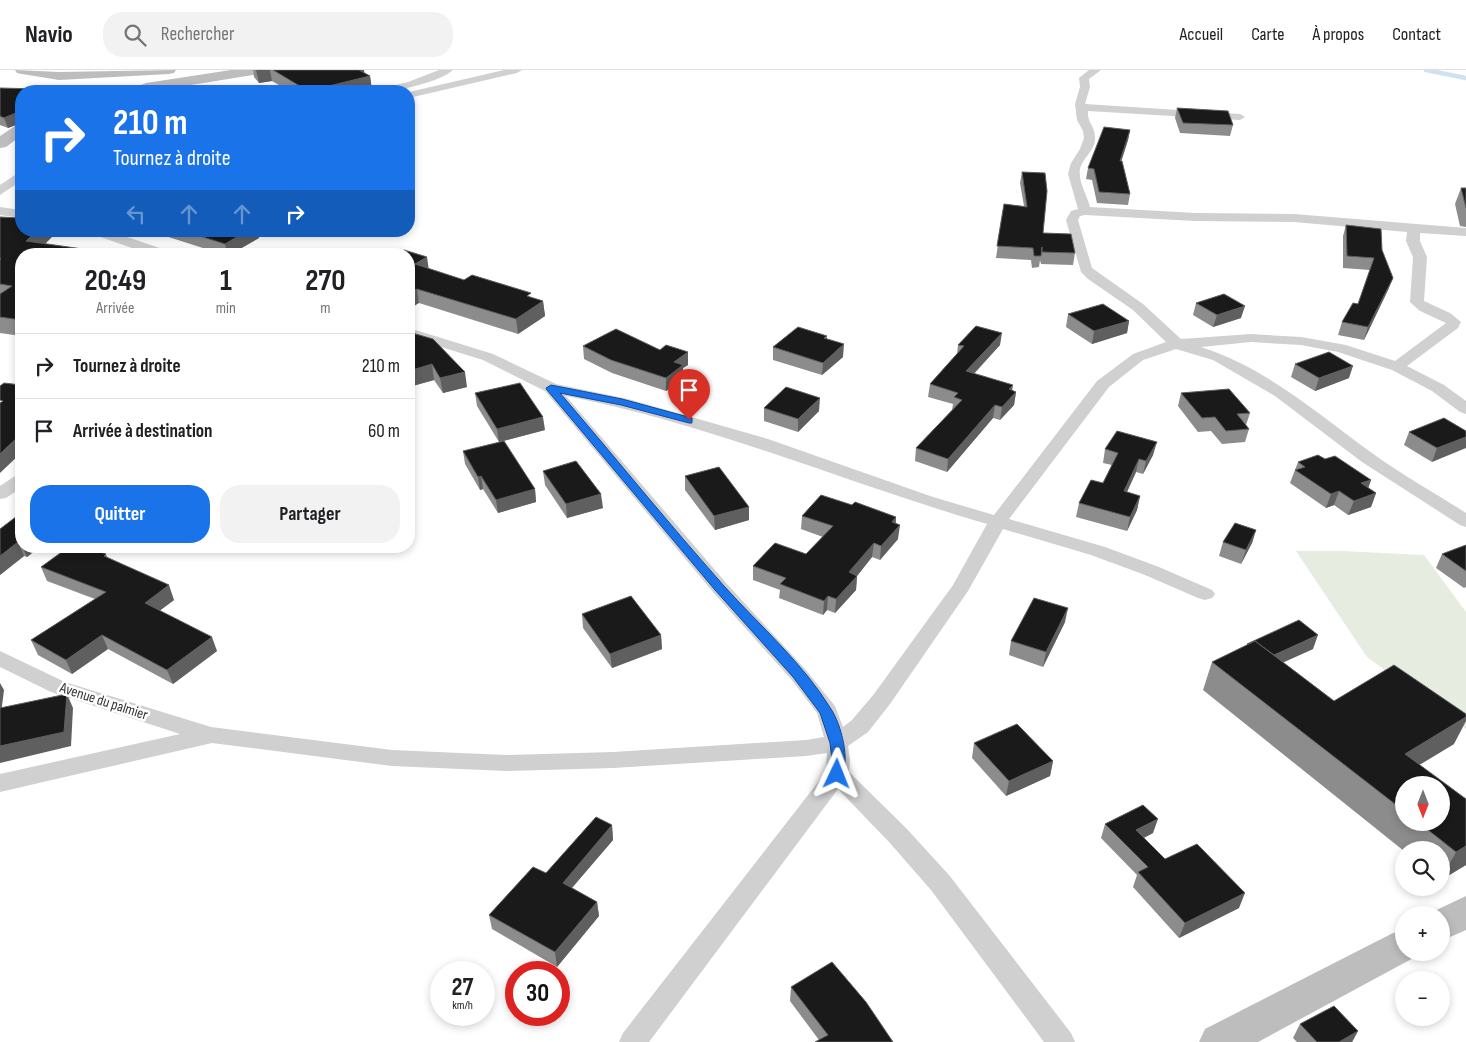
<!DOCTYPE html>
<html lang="fr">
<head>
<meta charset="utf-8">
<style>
  body { margin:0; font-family:"Sofia Sans Condensed",sans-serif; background:#f2f2f2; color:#202124; height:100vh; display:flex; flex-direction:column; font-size:19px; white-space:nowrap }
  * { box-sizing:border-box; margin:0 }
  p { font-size:16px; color:#757577 }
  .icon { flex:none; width:28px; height:28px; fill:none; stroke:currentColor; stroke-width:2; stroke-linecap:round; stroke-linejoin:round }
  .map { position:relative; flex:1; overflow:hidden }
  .drawer { position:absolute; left:15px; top:178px; width:400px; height:305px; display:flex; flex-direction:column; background:#fff; border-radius:20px; box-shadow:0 2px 8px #0003 }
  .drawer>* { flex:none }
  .banner { position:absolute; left:15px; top:15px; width:400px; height:152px; border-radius:20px; box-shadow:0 2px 8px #0003; background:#1a73e8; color:#fff; overflow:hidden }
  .needle { width:32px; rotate:180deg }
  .controls { position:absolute; left:1395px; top:706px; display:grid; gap:10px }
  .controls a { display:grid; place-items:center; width:55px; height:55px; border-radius:50%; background:#fff; box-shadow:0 2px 8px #0003; font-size:25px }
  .speed { position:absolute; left:430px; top:891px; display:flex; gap:10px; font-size:25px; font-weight:700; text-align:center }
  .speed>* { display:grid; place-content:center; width:65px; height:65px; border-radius:50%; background:#fff; box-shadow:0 2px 8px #0003; line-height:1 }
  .speed small { font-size:12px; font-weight:400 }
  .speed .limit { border:8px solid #d22; background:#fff; color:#111 }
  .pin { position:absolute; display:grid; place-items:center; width:42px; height:42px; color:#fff; margin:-51px -21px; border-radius:50% 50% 50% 0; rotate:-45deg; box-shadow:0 0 5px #0007 }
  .pin .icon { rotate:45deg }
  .me { position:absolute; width:55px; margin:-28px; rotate:2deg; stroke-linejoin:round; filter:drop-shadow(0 0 4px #0008) }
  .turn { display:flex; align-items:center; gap:18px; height:105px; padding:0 15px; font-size:22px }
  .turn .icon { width:65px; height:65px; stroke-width:2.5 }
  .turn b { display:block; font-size:35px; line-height:42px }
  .lanes { display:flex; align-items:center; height:48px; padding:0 15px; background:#0003; justify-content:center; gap:25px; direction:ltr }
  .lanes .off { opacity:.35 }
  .eta { display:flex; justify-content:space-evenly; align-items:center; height:85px; text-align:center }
  .eta b { font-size:30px; font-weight:700; line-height:35px }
  .cta { display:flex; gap:10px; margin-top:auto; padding:10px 15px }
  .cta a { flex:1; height:58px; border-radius:20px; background:#1a73e8; color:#fff; font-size:20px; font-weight:700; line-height:58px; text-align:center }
  .cta a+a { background:#f2f2f2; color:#202124 }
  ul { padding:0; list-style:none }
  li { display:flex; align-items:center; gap:15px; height:65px; padding:0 15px; border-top:1px solid #e0e0e0 }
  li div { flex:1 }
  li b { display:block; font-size:19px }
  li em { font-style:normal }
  header { display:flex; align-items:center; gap:30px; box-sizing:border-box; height:70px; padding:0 25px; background:#fff; border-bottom:1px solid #e0e0e0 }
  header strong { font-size:24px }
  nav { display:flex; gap:28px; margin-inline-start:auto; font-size:18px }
  .search { width:350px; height:45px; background:#f2f2f2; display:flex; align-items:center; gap:12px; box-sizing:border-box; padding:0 18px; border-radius:20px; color:#757577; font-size:19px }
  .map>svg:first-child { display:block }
  .green { fill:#e6ecdf }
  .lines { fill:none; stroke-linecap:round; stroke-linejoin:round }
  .stream { stroke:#cfe2ee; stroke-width:4.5 }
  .street { fill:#d0d0d0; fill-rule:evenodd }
  .secondary { fill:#bdbdbd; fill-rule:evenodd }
  .wall { fill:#8c8c8c; fill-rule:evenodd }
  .shaded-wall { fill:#5f5f5f }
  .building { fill:#1a1a1a; stroke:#5f5f5f }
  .route { fill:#1a73e8; stroke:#114b97 }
  .labels { text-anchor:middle; stroke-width:5; stroke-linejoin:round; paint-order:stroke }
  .street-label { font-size:15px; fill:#333; stroke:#fff }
</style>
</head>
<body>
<header>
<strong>Navio</strong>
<div class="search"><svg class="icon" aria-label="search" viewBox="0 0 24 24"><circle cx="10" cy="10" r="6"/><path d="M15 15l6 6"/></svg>Rechercher</div>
<nav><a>Accueil</a><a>Carte</a><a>À propos</a><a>Contact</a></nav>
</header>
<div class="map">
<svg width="1466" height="972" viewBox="0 0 1466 972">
  <rect width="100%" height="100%" fill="#fff"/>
  <!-- green -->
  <path class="green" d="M1296,481H1342L1424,485L1466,542V659L1367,587Z"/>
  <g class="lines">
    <!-- stream -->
    <path class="stream" d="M1426,0L1466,8"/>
    <!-- street -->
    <g class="street">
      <path d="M439,0H453C440,12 396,22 379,21L380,19L408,12Z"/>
      <path d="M504,0H522L517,3L409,28V22Z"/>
      <path d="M1089,0H1101L1089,9L1090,17L1085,34L1240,44L1245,47L1240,50L1088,41C1087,53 1095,56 1095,67C1096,80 1083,87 1080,99C1078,112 1087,125 1090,137L1195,143L1294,144L1466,158V166L1420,163V171L1427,187L1424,231L1450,243L1461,252L1458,258L1407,296L1444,315L1466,331V344L1460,342L1432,321L1392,300L1338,282L1301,275L1251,272L1201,277C1265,297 1318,344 1372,383C1402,405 1435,423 1466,443V457L1460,455L1362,392L1275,326L1213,290L1176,279L1143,290L1109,317L1009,449L1105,477L1159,497L1212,520L1215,524L1212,528L1205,530L1198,528L1145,505L1091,485L1003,459L968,521L890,634L868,662L848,676L850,690L849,702L906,758L949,805L1071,963L1075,972H1044L931,820L889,772L838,719L649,972H619L623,963L826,702L827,683L806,686L613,698L506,701L392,696L212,673L0,722V704L180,664L51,622L0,597V581L65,612L211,657L392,680L506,685L613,682L806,670L824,667L817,643L791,609L713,522L545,321L483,290L409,267V258L493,284L556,314L628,329L768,369L933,427L994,445L1097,311L1133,284L1166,272L1133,240L1088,209L1081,202L1066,150L1071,141L1078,139L1068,104L1071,93L1080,79L1084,68L1083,61L1077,50L1075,34L1080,17L1079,8ZM1085,145L1195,151L1294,152L1407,162L1406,171L1413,187L1410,232L1420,241L1446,253L1395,291L1346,275L1301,267L1251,264L1181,269L1143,234L1092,198L1078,150L1080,146ZM566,326C711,354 846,413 987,454L953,515L874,624L852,650L843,657L835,636L805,599L727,514Z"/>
      <path d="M21,101V111L0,125V115Z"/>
      <path d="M0,137L21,140V148L0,145Z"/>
      <path d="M91,161H110L168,181L170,184H149L92,164Z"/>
      <path d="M21,405V418L6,428L0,429V416L15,406Z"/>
    </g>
    <!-- secondary -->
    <g class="secondary">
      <path d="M15,0L59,2L176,0L174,3L169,4L59,10L22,4L17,3Z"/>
      <path d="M231,0H266L264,3L259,4L154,21H141L138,18L141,15L146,13Z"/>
      <path d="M21,54V66L6,77L0,78V66L15,56Z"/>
      <path d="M1466,826V860L1441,871V845L1428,844Z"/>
      <path d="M1404,859V882H1419L1417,886L1258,972H1199L1205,959L1391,864Z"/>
    </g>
  </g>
  <!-- wall -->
  <g class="wall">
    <path d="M253,0H364V3L370,6L372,20L366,21H289L272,11L259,13L254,7Z"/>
    <path d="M0,18L21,21V59L19,54L8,58L0,55Z"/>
    <path d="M1177,38L1233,55L1230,66L1180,63L1175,48Z"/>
    <path d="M1130,60L1128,70L1121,91L1130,124L1128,135L1097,133L1092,110L1086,109L1088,98Z"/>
    <path d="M1022,102L1043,163L1075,183L1073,195L1041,194L1040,190L1039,197L1032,198L1031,190L996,188L1004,134L1024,136L1020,113Z"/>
    <path d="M1461,118H1466V157L1460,156L1455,134Z"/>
    <path d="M0,147L53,166L21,184V266L0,263Z"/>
    <path d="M1346,155L1382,180L1393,208L1388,220L1364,270L1338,265L1342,252L1358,234L1370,200L1343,198V166Z"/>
    <path d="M161,161H257L259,168L231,184H222L162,165Z"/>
    <path d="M409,184L429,199L464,210L543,231L545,246L518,264L419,233Z"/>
    <path d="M1196,233L1241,248L1213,257L1193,245Z"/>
    <path d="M1068,244L1129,251L1127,263L1092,274L1066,257Z"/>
    <path d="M409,262L467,317L443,323L434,310L409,317Z"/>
    <path d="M827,266V269L843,287L822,305L773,290V277Z"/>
    <path d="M958,275H1000L974,304L1016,322L1014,335L1000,350L993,348L947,402L915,391L916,378L952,340L953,334L928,327L930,314L957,284Z"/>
    <path d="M583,276L660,280L688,282V295L683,298V308L666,321L612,303L584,289Z"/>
    <path d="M1295,294L1349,308L1315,321L1291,307Z"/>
    <path d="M475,323L545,360L499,372L477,336Z"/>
    <path d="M1181,323L1250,343L1246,355L1249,359L1245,372L1222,374L1211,361L1198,362L1178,336Z"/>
    <path d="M764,338L819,341L798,362L764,351Z"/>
    <path d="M1466,361L1432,392L1404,375L1409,362Z"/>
    <path d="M1105,379L1153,385L1143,404L1136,402L1127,422L1140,426L1137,440L1127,461L1076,447L1079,433L1103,413L1112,395L1103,393Z"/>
    <path d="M463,381L535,419L536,432L498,443L483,419L480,420L465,394Z"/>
    <path d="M1325,389L1371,410L1368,418L1376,423L1371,437L1348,445L1334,435L1326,438L1290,413L1298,392Z"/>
    <path d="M543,401L603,438L567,448L545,415Z"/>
    <path d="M685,406L749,437V450L715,460L685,420Z"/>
    <path d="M852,435L896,447V454L898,469L880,490L872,487L857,506L856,520L835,543L827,540L823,545L779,528L780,520L753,510V496L806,484L823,467L801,459L802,446Z"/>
    <path d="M21,439V476H41L27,487L24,486L0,505V459L20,445L18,442Z"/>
    <path d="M1256,460L1252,473L1241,494L1219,486L1223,472Z"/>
    <path d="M1466,475V517L1464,518L1436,498L1442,484Z"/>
    <path d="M106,484L107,487L174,530L159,541L217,581L173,614L108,579L72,604L38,585L31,570L95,529L47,511L41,497Z"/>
    <path d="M582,544L661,565L662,579L612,598L583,558Z"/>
    <path d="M1065,552L1043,597L1009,585L1011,571Z"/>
    <path d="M1247,574L1313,579L1283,592L1334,631L1454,674L1419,695L1466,795L1441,810V780H1404V781L1203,620L1212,592L1246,576ZM1404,715L1441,752H1404Z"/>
    <path d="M974,673L1053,691L1050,706L1006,726L972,688Z"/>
    <path d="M1105,754L1153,763L1144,768L1165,789L1239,838L1179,868L1133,817L1137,805L1101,768Z"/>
    <path d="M612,755L613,770L572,818L597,832L599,846L557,897L492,859L489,845Z"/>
    <path d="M791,917L893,972L819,970L790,931Z"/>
    <path d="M1300,954L1358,961L1352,972H1297L1293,968Z"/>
  </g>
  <!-- shaded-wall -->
  <g class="shaded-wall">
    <path d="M256,0H270L272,11L259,13Z"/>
    <path d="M354,0H364L365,7L370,6L372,20L366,21H309Z"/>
    <path d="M18,42L21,53L8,58L4,48Z"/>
    <path d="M1130,60L1128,70L1118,102L1120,91Z"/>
    <path d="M37,161H52L53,166L35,184L26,171Z"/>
    <path d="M247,161H257L259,168L231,184H227L225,174Z"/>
    <path d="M427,187L429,201L415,194Z"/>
    <path d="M1393,208L1388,220L1364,270L1368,257Z"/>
    <path d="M417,219L419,233L409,239V223Z"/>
    <path d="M543,231L545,246L518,264L516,249Z"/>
    <path d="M1245,236L1241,248L1213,257L1217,245Z"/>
    <path d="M1129,251L1127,263L1092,274L1094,261Z"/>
    <path d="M1002,263L1000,275L964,314L966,301Z"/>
    <path d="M844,274L843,287L822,305L823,293Z"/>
    <path d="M688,282V295L683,298V308L666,321V308L674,292Z"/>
    <path d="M432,294L434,310L409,317V301Z"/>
    <path d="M1353,296L1349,308L1315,321L1319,308Z"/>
    <path d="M465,302L467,317L443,323L440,308Z"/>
    <path d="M1013,315L1011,328L1016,322L1014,335L1000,350L1002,337L1009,319Z"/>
    <path d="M820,328L819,341L798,362V349Z"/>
    <path d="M995,335L993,348L947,402L948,389Z"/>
    <path d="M543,347L545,360L499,372L497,359Z"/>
    <path d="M21,364V383L0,403V384Z"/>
    <path d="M1466,367V378L1432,392L1437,378Z"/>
    <path d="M1157,372L1153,385L1143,404L1146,391Z"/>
    <path d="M1139,389L1136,402L1121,435L1124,421Z"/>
    <path d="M481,406L483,419L480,420L478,407Z"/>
    <path d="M1371,410L1366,424L1361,413Z"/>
    <path d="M535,419L536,432L498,443L496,430Z"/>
    <path d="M1339,421L1334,435L1326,438L1331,424Z"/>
    <path d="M1376,423L1371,437L1348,445L1354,431Z"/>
    <path d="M601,424L603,438L567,448L566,434Z"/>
    <path d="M1140,426L1137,440L1127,461L1130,447Z"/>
    <path d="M749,437V450L715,460L714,446Z"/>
    <path d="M896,447L895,460L900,455L898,469L880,490L881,476L892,452Z"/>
    <path d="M1256,460L1252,473L1241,494L1246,480Z"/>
    <path d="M18,472L24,486L0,505V486Z"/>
    <path d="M874,473L872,487L857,506L856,520L835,543L836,529L849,502Z"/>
    <path d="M22,476H41L27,487Z"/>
    <path d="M169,515L174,530L150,548L145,533Z"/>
    <path d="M828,526L827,540L823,545L824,531Z"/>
    <path d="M1068,538L1065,552L1043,597L1046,582Z"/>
    <path d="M102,565L108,579L72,604L66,590Z"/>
    <path d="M661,565L662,579L612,598L610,584Z"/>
    <path d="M1318,565L1313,579L1260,603L1265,589Z"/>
    <path d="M212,567L217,581L173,614L167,600Z"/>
    <path d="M0,613L4,620L0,652Z"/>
    <path d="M67,624L73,638L71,676L0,693V676Z"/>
    <path d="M1466,647V651L1454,674L1391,712L1405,684Z"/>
    <path d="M1053,691L1050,706L1006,726L1009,711Z"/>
    <path d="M1158,749L1153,763L1131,774L1136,760Z"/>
    <path d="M612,755L613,770L564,827L563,813Z"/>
    <path d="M1466,776V795L1441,810L1456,782Z"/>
    <path d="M1245,823L1239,838L1179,868L1185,853Z"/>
    <path d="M597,832L599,846L557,897L555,882Z"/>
    <path d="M1358,961L1352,972H1339Z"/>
  </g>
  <!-- building -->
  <g class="building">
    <path d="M273,0H359L370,6L308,21Z"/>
    <path d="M0,18L39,19L36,21H21V54H19L18,42L4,48L0,46Z"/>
    <path d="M1177,38L1228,41L1233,55L1183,53Z"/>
    <path d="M1104,57L1130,60L1120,91H1122L1130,124L1099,122L1094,99L1088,98Z"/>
    <path d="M1022,102L1045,103L1047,121L1043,163L1071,164L1075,183L1042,182V177L1041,186H1034L1033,178L997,176L1004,134L1027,137Z"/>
    <path d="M1461,118H1466V138Z"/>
    <path d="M0,147L21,148V161H37L26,171L118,184H21V250L0,247V224L12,216L0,214V189H1H0Z"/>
    <path d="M1346,155L1381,159L1382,180L1393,208L1368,257L1342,252L1353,233L1358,234L1374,188L1347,186Z"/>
    <path d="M184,161H247L225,174Z"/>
    <path d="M404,180L427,187L415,194L464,210L472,205L531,223L527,226L543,231L516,249L417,219L409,223V184H397Z"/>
    <path d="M1224,224L1245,236L1217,245L1196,233Z"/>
    <path d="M1103,234L1129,251L1094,261L1068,244Z"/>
    <path d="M976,256L1002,263L966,301L1013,315L1009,319L1016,322L1002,337L995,335L948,389L916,378L962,330L954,327L958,323L930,314L964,276L958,275Z"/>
    <path d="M798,257L827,266L824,268L844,274L823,293L773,277Z"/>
    <path d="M616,259L660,280L666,275L688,282L674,292L683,295L666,308L611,290L583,276Z"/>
    <path d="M409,262L433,269L465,302L440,308L432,294L409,301Z"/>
    <path d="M1329,282L1353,296L1319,308L1295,294Z"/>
    <path d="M4,313L21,315V364L0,384V333L3,331L0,330V316Z"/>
    <path d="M520,313L543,347L497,359L475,323Z"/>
    <path d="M786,317L820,328L798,349L764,338Z"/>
    <path d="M1229,319L1250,343L1237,344L1249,359L1226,361L1215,347L1202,348L1181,323Z"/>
    <path d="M1444,348L1466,361V367L1437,378L1409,362Z"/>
    <path d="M1117,361L1157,372L1146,391L1139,389L1124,421L1140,426L1130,447L1079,433L1091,410L1103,413L1118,383L1105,379Z"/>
    <path d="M504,371L535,419L496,430L481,406L478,407L463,381Z"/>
    <path d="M1318,385L1325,389L1335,386L1371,410L1361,413L1376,423L1354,431L1339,421L1331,424L1295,400L1305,397L1298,392Z"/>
    <path d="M576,391L601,424L566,434L543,401Z"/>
    <path d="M719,397L749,437L714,446L685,406Z"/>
    <path d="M821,425L852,435L855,432L896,447L892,452L900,455L881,476L874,473L849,502L857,506L836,529L828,526L824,531L780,514L786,508L753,496L775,473L806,484L833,456L802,446Z"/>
    <path d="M21,443V473L18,472L0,486V459Z"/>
    <path d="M1235,453L1256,460L1246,480L1223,472Z"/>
    <path d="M1466,475V501L1442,484Z"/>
    <path d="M70,476H83L106,484L104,486L169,515L145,533L212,567L167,600L102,565L66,590L31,570L106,522L41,497Z"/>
    <path d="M631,526L661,565L610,584L582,544Z"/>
    <path d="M1034,528L1068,538L1046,582L1011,571Z"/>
    <path d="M1299,550L1318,565L1274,585L1255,571L1248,575L1247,574Z"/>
    <path d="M1255,571L1334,631L1394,595L1466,644V647L1405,684L1466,729V776L1456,782L1418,752H1441V715H1404V741L1212,592Z"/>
    <path d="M67,624L64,662L0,676V638Z"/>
    <path d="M1017,654L1053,691L1009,711L974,673Z"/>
    <path d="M1143,735L1158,749L1136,760L1165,789L1197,774L1245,823L1185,853L1138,802L1148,797L1105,754Z"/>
    <path d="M596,747L612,755L563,813L597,832L555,882L489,845L533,797L546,803Z"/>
    <path d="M832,892L866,932L893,972H815L828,965L791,917Z"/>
    <path d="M1334,936L1358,961L1339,972H1317L1300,954Z"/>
  </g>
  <!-- route -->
  <path class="route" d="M551,315L622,329L692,348V353H689L621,335L560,323C615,387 668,453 724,516C760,556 803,593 831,639C841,654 851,691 841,708L837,709L832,708L830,704L832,690L830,673L820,643L793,607L715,520L547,320L546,318Z"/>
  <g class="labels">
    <!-- street labels -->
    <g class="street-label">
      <text transform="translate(104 631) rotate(18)" y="5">Avenue du palmier</text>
    </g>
  </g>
</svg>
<div class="controls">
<a><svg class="needle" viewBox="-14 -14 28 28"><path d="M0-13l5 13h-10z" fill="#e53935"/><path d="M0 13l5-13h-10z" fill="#757577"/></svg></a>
<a><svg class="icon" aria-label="search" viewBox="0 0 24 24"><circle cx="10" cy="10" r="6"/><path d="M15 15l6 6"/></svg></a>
<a>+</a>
<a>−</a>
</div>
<div class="speed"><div>27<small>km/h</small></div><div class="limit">30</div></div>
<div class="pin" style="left:689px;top:350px;background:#d93025"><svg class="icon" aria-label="arrive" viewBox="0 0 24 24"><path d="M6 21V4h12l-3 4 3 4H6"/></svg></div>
<svg class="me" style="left:837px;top:704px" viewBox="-20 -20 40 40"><path d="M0-17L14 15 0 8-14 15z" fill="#1a73e8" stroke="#fff" stroke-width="4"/></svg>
<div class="banner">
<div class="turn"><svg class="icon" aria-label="right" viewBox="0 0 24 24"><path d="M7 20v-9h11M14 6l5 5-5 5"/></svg><div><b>210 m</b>Tournez à droite</div></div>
<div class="lanes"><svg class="icon off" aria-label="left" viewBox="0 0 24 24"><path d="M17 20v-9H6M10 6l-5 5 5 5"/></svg><svg class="icon off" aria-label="ahead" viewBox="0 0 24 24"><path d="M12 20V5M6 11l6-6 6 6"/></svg><svg class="icon off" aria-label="ahead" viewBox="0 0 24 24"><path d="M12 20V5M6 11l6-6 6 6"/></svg><svg class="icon" aria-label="right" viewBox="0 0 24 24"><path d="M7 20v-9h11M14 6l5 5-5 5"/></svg></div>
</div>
<section class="drawer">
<div class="eta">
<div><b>20:49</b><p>Arrivée</p></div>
<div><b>1</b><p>min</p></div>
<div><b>270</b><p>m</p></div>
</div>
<ul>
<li><svg class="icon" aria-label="right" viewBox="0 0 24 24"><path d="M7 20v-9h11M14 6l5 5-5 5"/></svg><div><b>Tournez à droite</b></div><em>210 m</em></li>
<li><svg class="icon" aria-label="arrive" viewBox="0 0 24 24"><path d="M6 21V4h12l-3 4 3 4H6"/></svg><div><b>Arrivée à destination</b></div><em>60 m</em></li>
</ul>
<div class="cta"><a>Quitter</a><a>Partager</a></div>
</section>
</div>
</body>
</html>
